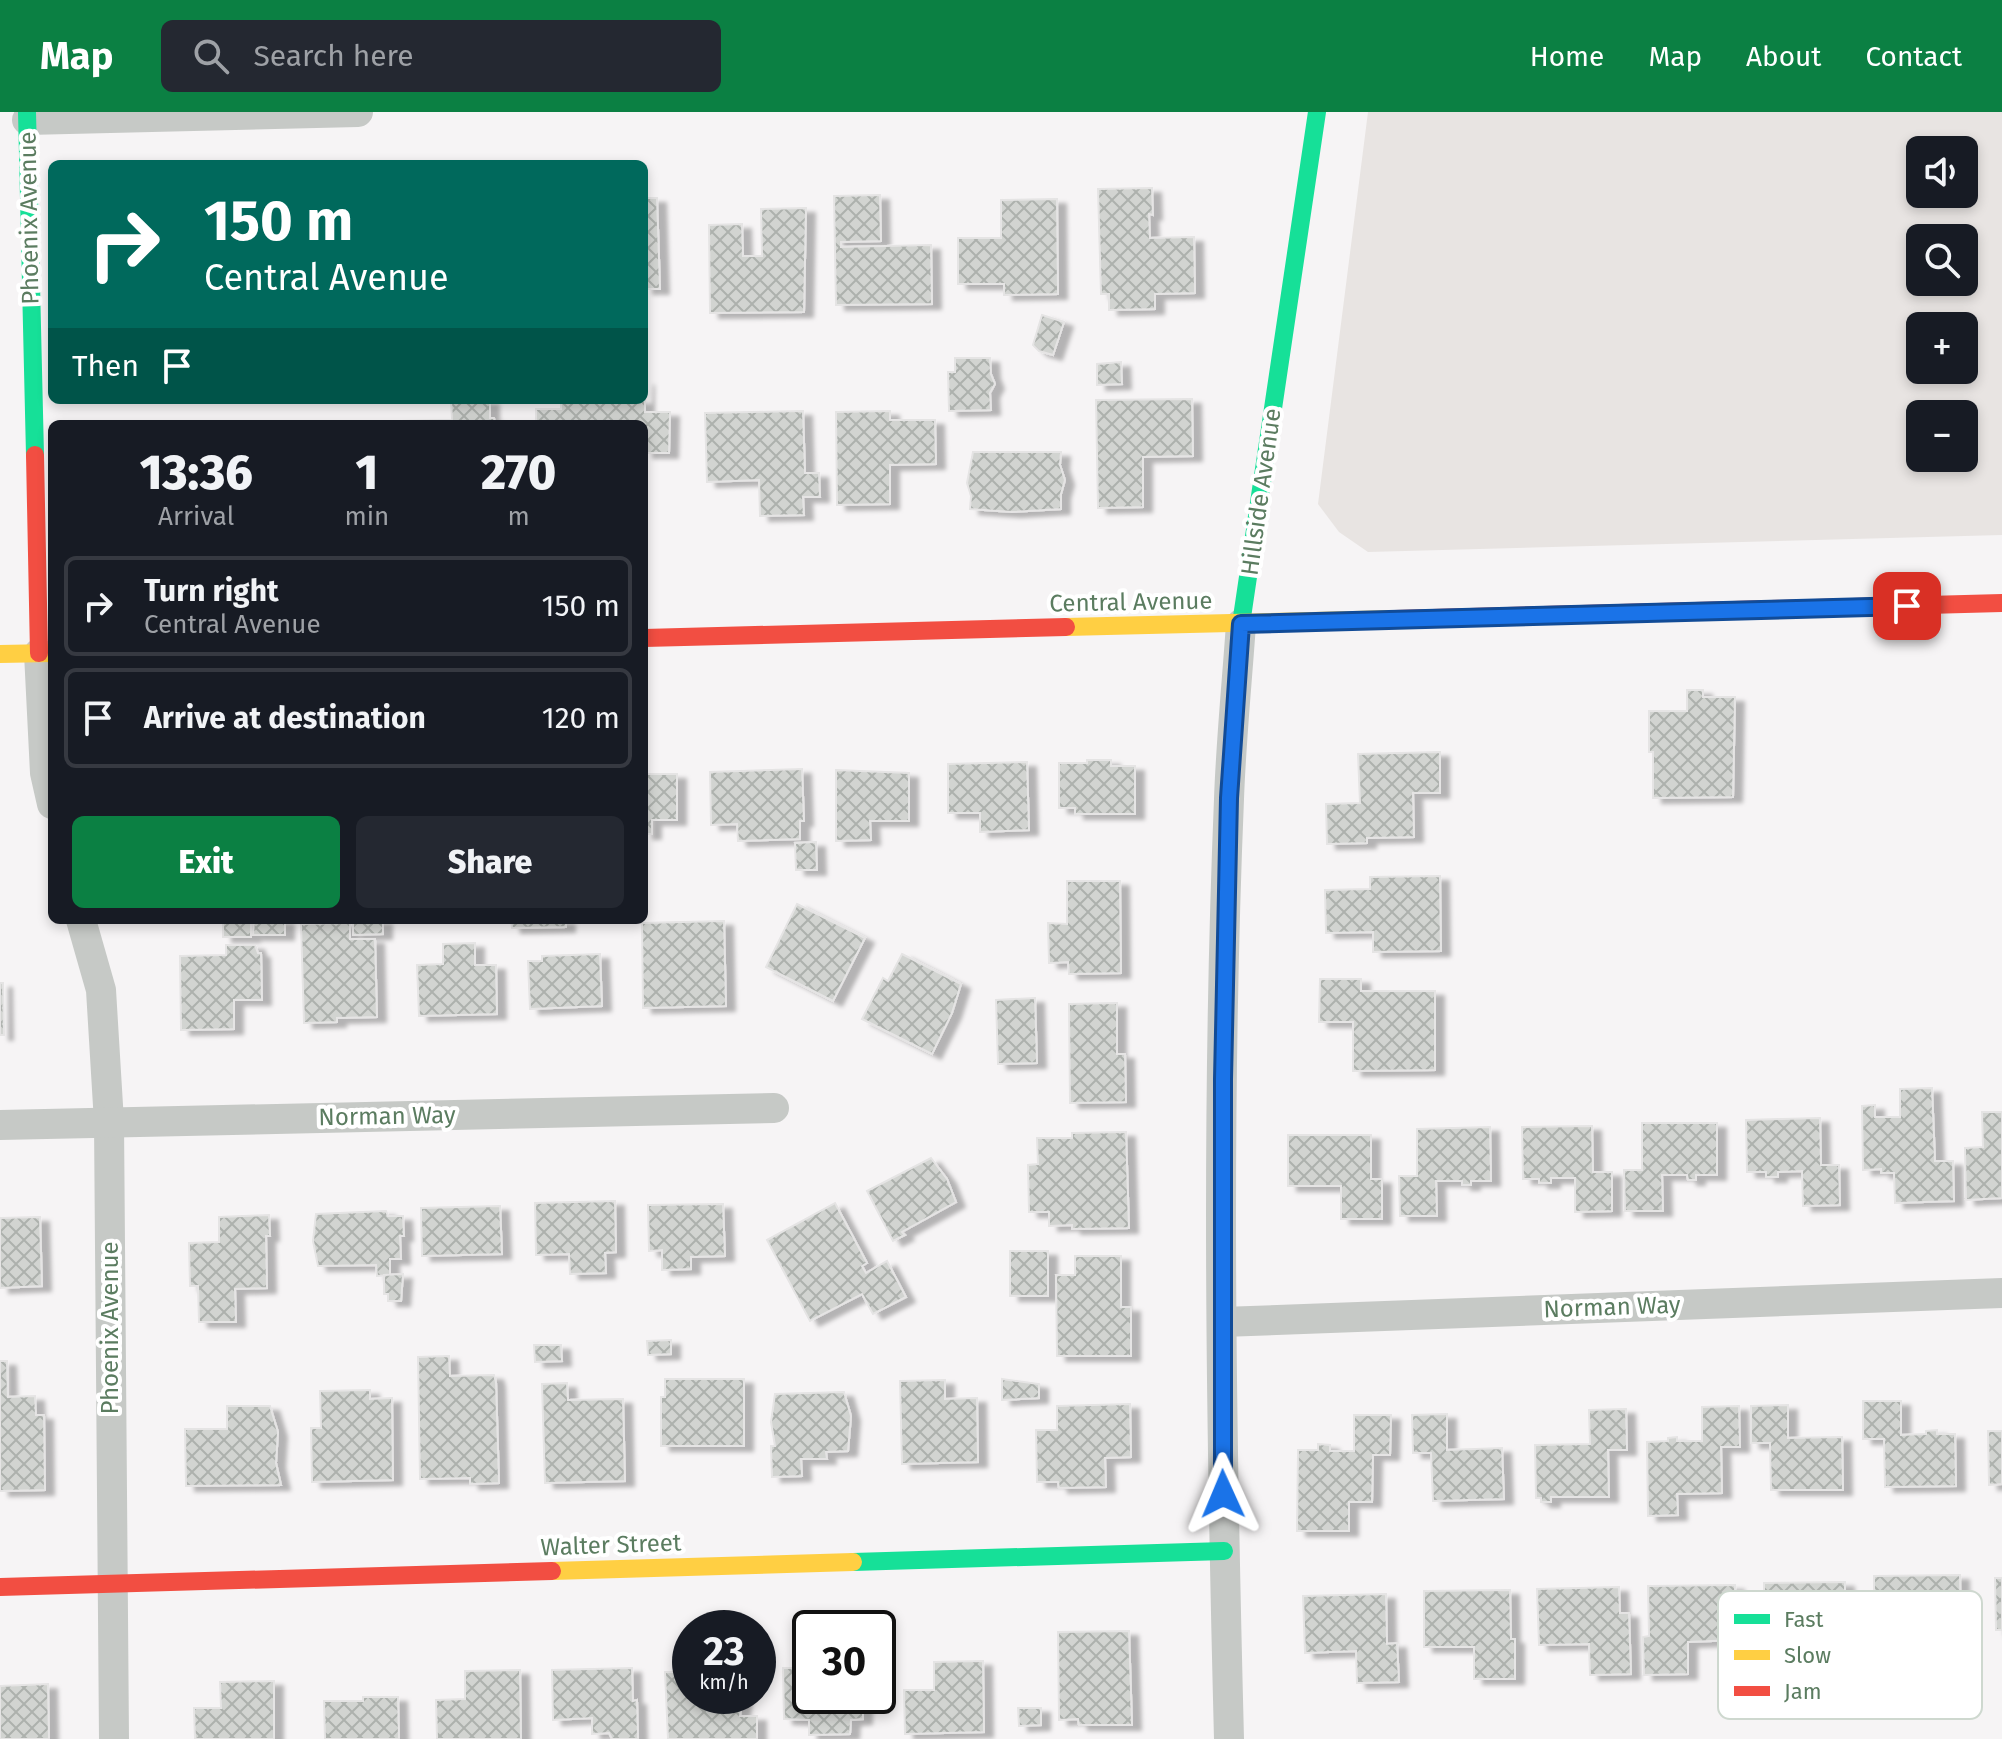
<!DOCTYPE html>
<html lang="en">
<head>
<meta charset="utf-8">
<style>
  body { margin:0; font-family:"Fira Sans",sans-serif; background:#242831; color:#f1f3f6; height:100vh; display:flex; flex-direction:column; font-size:30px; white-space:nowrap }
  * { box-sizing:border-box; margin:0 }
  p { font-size:26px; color:#9ea1a6 }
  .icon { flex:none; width:44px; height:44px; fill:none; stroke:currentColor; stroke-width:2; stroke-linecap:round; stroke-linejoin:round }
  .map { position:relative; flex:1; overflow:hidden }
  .details { position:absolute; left:48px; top:308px; width:600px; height:504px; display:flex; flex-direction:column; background:#171b24; border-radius:12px; box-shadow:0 4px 12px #0003 }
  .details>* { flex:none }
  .hud { position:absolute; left:48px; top:48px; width:600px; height:244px; border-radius:12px; box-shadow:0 4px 12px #0003; background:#00695c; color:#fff; overflow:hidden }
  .buttons { position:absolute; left:1906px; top:24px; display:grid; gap:16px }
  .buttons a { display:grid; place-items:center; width:72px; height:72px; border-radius:12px; background:#171b24; box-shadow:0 4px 12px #0003; font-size:40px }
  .speed { position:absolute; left:672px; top:1498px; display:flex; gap:16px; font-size:40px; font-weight:700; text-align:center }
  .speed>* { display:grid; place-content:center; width:104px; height:104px; border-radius:50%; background:#171b24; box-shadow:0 4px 12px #0003; line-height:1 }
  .speed small { font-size:20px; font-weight:400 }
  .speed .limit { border:4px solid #111; border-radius:12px; background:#fff; color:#111 }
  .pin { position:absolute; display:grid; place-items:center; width:68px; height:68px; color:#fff; margin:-34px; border-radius:16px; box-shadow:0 4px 12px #0006 }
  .me { position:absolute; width:88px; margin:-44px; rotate:359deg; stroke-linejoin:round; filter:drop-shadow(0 0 6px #0008) }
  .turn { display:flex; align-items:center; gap:28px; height:168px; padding:0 24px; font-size:36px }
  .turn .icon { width:104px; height:104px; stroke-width:2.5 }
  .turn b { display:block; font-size:56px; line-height:68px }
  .then { display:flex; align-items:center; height:76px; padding:0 24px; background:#0003; gap:16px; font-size:30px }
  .eta { display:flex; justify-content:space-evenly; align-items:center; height:136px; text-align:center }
  .eta b { font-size:48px; font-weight:800; line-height:56px }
  .cta { display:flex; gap:16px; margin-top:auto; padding:16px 24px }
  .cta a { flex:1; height:92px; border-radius:12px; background:#0b8043; color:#fff; font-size:32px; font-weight:800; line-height:92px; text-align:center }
  .cta a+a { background:#242831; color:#f1f3f6 }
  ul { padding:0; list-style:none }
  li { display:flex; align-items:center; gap:24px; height:100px; margin:0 16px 12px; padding:0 8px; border:4px solid #363941; border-radius:12px }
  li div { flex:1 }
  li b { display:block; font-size:30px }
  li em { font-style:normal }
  header { display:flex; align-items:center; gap:48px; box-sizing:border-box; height:112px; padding:0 40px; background:#0b8043; color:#fff }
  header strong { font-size:38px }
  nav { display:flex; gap:44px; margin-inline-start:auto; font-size:28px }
  .search { width:560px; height:72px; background:#242831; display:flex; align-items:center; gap:20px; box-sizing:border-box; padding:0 28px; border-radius:12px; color:#9ea1a6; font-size:30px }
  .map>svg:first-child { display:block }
  .green { fill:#e8e4e2; fill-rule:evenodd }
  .building { fill:url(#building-cross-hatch); stroke:#e5e4e4; stroke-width:2; filter:url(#shadow) }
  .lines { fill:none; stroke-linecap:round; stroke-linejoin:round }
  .street { stroke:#c6c9c6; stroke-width:30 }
  .fast { stroke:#16e098; stroke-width:18 }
  .slow { stroke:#ffcf43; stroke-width:18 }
  .jam { stroke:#f24e42; stroke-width:18 }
  .route-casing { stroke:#114b97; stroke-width:20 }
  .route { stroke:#1a73e8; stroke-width:14 }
  .labels { text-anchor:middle; stroke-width:8; stroke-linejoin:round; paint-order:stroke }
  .street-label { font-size:24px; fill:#5b7c60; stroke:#fff }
  .key { fill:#fff; stroke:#ced8cf; stroke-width:2 }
  .key-label { font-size:22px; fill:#5b7c60 }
</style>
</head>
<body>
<header>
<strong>Map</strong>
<div class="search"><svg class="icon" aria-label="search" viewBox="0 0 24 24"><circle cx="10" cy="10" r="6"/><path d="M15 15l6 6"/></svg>Search here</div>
<nav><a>Home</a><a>Map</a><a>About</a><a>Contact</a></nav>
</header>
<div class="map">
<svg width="2002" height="1627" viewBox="0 0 2002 1627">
  <defs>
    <pattern id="building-cross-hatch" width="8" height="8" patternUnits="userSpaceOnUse" patternTransform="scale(2)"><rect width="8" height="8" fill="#d2d4d1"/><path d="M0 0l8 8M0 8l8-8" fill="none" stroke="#adb1ad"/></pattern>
    <filter id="shadow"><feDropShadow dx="9" dy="5" stdDeviation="2" flood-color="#0004"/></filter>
  </defs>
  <rect width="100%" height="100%" fill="#f6f4f5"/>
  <!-- green -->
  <path class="green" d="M1368,0H2002V423L1368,440L1339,420L1318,392ZM1920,38H1964V82H1920ZM1920,126H1964V170H1920ZM1920,214H1964V258H1920ZM1920,302H1964V346H1920Z"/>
  <!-- building -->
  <g class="building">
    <path d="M1152,76L1153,103L1149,102L1150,126L1194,125L1195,181L1155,182V197L1109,198V182H1101L1098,77Z"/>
    <path d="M880,83L881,129L841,130V135L931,133L932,192L836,193L834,84Z"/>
    <path d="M644,86H657L660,177H644Z"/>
    <path d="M1057,87L1058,182L1004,183V172H958V126H1001V88Z"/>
    <path d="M806,96L804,200L710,201L709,113L742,112L743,144H762L761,97Z"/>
    <path d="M1042,203L1064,210L1053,243L1039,239L1033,233Z"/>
    <path d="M955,246H990L991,262L995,272L990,281L991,298L949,299L948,260H955Z"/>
    <path d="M1121,250L1122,272L1097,273V252Z"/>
    <path d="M645,268V300H670L669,341H644V312H536V297H561V288H644Z"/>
    <path d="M1192,287L1193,344L1143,345V395L1098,396L1096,288Z"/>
    <path d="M451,288H490V306H494L495,312H399V309L452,308Z"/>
    <path d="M803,299L805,361H819L820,385H803L804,403L760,404L759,368L707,370L705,301Z"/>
    <path d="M890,299V308H935L936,352L890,353V392L837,393L836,300Z"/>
    <path d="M973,340H1061L1060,353L1065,368L1061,382V397L1012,400L970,397L971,384L967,371Z"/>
    <path d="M1687,578H1703V585H1735L1733,685L1653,686V640H1649V599H1687Z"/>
    <path d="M1440,640V681H1413L1414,725L1367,726V731L1327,732L1326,692L1360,691L1358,642Z"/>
    <path d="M1087,648H1111V654H1135V702H1075V696H1059V651H1087Z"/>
    <path d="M1027,650L1029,718L980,720V701H948V652Z"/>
    <path d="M802,657L804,709H800V727L738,729L737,712L711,713L710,660Z"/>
    <path d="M836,658L909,661V709H870L871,728L836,729Z"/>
    <path d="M644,662H677V708H652V722H644Z"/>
    <path d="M816,730L817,758H796L795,731Z"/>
    <path d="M1440,764L1441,839L1373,840V820L1326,821L1325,778L1370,777V765Z"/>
    <path d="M1067,769H1120L1121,861L1069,862L1068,850L1049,851L1048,811L1067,812Z"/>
    <path d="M797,792L865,826L833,889L766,855Z"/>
    <rect x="223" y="808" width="28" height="17"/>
    <path d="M254,808H285V823H253Z"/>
    <path d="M353,808H383V822L353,823Z"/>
    <path d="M511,808H566V815L512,816Z"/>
    <path d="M724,809L726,894L643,896L642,811Z"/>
    <path d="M350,811V827H375L377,905L337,906V910L304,911L301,812Z"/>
    <path d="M475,831V853H496L497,902L419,904L417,853L443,852V832Z"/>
    <path d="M226,833H255L258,841H261L262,888H234V917L181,918L180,844L226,843Z"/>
    <path d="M600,842L602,894L530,897L528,849H542V844Z"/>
    <path d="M902,842L961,872L952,901L932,942L862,907L883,866L888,869Z"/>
    <path d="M1320,867H1361V879H1435V958L1353,959V910H1319Z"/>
    <path d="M0,871H3L4,923H0Z"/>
    <path d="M1035,886L1037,951L998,952L996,888Z"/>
    <path d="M1117,891V942H1125L1126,990L1070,991L1069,892Z"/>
    <path d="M1932,976L1935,1049H1953L1954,1089L1895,1091L1894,1061H1881V1057L1863,1058L1862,994L1875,993V1005H1900V977Z"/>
    <path d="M1982,1000H2002V1086L1966,1088L1965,1036L1983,1035Z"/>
    <path d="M1820,1006L1821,1053H1839L1840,1093L1803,1094L1802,1059L1778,1060V1065H1766V1060H1747L1746,1008Z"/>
    <path d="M1642,1011H1717V1063H1696V1068H1688L1687,1063H1662L1663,1099H1625L1624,1058H1642Z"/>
    <path d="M1592,1014L1593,1060H1612V1099L1575,1100V1066H1551V1071H1539V1067H1523L1522,1015Z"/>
    <path d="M1490,1015L1491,1069H1471V1073H1462V1069H1436L1437,1104H1400L1399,1064H1417V1017Z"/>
    <path d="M1126,1020L1129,1116L1072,1117V1113L1049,1114V1100H1029L1028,1053L1038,1052L1037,1026H1072V1021Z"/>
    <path d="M1288,1023H1371V1067H1382V1107H1341V1074H1288Z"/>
    <path d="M931,1046L947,1067L956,1090L902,1120L905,1123L893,1129L867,1079Z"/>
    <path d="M615,1089L616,1140L605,1141L606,1161L570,1162L569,1142L536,1143L535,1091Z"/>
    <path d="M835,1091L867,1151L862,1154L866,1161L887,1149L906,1185L873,1202L862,1182L810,1209L767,1128Z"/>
    <path d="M723,1092L725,1144L691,1145V1157L662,1158V1138L649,1139L648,1093Z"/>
    <path d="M500,1094L502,1142L422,1144L421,1096Z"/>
    <path d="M386,1099L388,1104H403L404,1124H400L401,1147H390V1163L377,1164L376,1153L318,1154L313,1129L316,1102Z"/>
    <path d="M269,1103L270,1124H266L267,1176L235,1177L236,1210H199L198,1174H190L189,1131L219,1130V1105Z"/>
    <path d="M40,1105L42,1174L0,1176V1106Z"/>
    <rect x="1010" y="1139" width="38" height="45"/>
    <path d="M1075,1144H1121V1195H1131V1244H1057L1056,1163H1075Z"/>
    <path d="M403,1162L401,1189H388V1182H384V1163Z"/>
    <path d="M671,1228V1242L648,1243L647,1229Z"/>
    <path d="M534,1233H561L562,1249L535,1250Z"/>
    <path d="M449,1244L450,1264L494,1263L496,1270L499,1371L470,1372V1366L420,1367L418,1245Z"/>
    <path d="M0,1249H7L8,1285L35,1284L36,1303H44L45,1378L0,1379Z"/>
    <path d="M665,1267H744V1334H661V1285H665Z"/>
    <path d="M1002,1267L1039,1272V1286L1002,1288Z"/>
    <path d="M945,1268V1287L977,1286L978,1350L902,1352L900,1269Z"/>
    <path d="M567,1271L568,1288L623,1287L625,1369L545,1371L542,1272Z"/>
    <path d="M370,1278V1287L392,1286L393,1368L312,1370L311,1316H321L320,1279Z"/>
    <path d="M844,1280L851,1304L848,1339L826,1340L827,1347H801L802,1364L772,1365L771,1334H775L771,1310L775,1282Z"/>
    <path d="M1863,1289H1901V1323L1926,1322V1319L1937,1318V1322H1955L1956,1374L1885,1375L1884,1327H1863Z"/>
    <path d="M1130,1292L1131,1345L1105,1346L1106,1375L1059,1376L1058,1370H1037L1036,1318H1057V1294Z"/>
    <path d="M1788,1293V1326L1842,1325L1843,1378H1771L1770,1331H1751V1294Z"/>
    <path d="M227,1294H270L278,1320L276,1351L281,1373L186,1374L185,1317H227Z"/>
    <path d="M1739,1294L1740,1335H1721L1722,1381L1677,1382L1678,1403L1648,1404L1647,1330L1668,1329V1326L1677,1325V1329H1702V1295Z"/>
    <path d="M1626,1297L1627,1338H1608L1609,1385H1551V1390H1541V1386H1536L1535,1333L1590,1332L1589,1298Z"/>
    <path d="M1447,1302V1338L1502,1336L1504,1387L1433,1389L1431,1341H1413L1412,1303Z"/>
    <path d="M1354,1303H1391L1390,1343H1373L1372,1390H1349V1419H1297L1298,1338H1318V1332L1330,1333V1339H1354Z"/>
    <path d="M1988,1319H2002V1372L1989,1373Z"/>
    <path d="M1960,1463L1961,1519H1913V1553H1871V1514H1874V1464Z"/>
    <path d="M1995,1466H2002V1518H1996Z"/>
    <path d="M1845,1470V1517H1857V1558H1815L1814,1526L1764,1527V1471Z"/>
    <path d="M1735,1473L1736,1528L1688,1530V1562L1644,1563L1643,1525L1649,1524L1648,1474Z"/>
    <path d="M1619,1475L1620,1501H1629L1631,1562L1590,1563L1589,1532L1539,1533L1537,1477Z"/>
    <path d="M1510,1478L1511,1527H1515V1567H1474V1535H1424V1479Z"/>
    <path d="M1386,1482L1387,1532L1397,1531L1399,1570L1357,1571L1356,1539L1305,1541L1303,1484Z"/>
    <path d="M1129,1519L1132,1613H1079L1078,1607L1059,1608L1058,1520Z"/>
    <path d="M983,1549L984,1620L905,1622L904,1578H934V1550Z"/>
    <path d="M632,1556L633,1589L637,1588L638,1627H612L609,1621L592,1622V1606L553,1608L552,1558Z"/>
    <path d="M783,1556H810V1584H863V1607L851,1608L850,1622L809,1623V1608L784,1607Z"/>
    <path d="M520,1558L521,1627H437L436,1588L465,1587V1559Z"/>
    <path d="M665,1560H690V1584H743L740,1604H757V1627H668Z"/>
    <path d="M274,1569V1627H195L194,1596H221L220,1570Z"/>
    <path d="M48,1572L49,1627H0V1574Z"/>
    <path d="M363,1585H398L399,1627H325L324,1589H363Z"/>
    <path d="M1018,1596H1041V1613L1019,1614Z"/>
  </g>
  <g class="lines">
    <!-- street -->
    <g class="street">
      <path d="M27,8L358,0"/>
      <path d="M39,541L45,661L52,692"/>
      <path d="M81,808L101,878L109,1010L114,1627"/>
      <path d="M0,1013L774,996"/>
      <path d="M1222,1210L2002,1181"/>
      <path d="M1229,1627C1221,1314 1216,1000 1229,687C1231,629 1237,570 1241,512"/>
    </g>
    <!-- fast -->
    <g class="fast">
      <path d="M27,0L35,343"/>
      <path d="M1241,512L1317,0"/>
      <path d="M853,1450L1224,1439"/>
    </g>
    <!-- slow -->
    <g class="slow">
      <path d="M1066,515L1395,507"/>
      <path d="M0,542L52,541"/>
      <path d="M552,1459L853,1450"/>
    </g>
    <!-- jam -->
    <g class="jam">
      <path d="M35,343L39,541"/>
      <path d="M1395,507L2002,491"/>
      <path d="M644,526L1066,515"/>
      <path d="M0,1475L552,1459"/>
    </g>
  </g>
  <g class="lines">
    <!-- route casing -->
    <g class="route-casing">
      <path id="route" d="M1223,1382V967L1229,686L1241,512L1907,494"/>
    </g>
    <!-- route -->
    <use href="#route" class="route"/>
  </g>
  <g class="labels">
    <!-- street labels -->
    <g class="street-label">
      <text transform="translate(29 106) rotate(-91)" y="8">Phoenix Avenue</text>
      <text transform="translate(1261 380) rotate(-82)" y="8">Hillside Avenue</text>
      <text transform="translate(1131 490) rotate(-1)" y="8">Central Avenue</text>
      <text transform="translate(387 1004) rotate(-1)" y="8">Norman Way</text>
      <text transform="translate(1612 1195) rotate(-2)" y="8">Norman Way</text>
      <text transform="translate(110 1216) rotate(-90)" y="8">Phoenix Avenue</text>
      <text transform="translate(611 1433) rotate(-2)" y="8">Walter Street</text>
    </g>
  </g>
  <!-- legend -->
  <rect x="1718" y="1479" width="264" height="128" rx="12" class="key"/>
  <rect x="1734" y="1502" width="36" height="10" fill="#16e098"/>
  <rect x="1734" y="1538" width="36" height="10" fill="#ffcf43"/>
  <rect x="1734" y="1574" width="36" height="10" fill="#f24e42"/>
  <g class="key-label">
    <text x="1784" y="1515">Fast</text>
    <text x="1784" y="1551">Slow</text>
    <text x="1784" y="1587">Jam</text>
  </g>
</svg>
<div class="buttons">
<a><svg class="icon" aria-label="sound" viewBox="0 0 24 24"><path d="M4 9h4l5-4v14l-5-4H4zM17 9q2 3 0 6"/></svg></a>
<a><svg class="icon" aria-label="search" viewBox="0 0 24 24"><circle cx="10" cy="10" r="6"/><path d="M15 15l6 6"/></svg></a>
<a>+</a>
<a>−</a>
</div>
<div class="speed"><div>23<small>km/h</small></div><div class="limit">30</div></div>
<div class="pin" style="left:1907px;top:494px;background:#d93025"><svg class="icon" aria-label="arrive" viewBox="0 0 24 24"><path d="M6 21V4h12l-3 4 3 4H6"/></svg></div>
<svg class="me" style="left:1223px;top:1382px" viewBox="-20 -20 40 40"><path d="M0-17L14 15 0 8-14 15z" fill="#1a73e8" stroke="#fff" stroke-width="4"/></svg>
<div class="hud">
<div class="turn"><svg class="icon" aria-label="right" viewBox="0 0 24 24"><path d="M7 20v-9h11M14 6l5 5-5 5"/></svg><div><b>150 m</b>Central Avenue</div></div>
<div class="then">Then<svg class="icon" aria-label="arrive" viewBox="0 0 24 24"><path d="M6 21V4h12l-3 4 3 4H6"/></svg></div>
</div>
<section class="details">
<div class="eta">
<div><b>13:36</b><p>Arrival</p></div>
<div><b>1</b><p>min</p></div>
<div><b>270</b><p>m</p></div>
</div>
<ul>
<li><svg class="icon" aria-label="right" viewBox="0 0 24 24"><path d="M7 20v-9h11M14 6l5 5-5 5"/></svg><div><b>Turn right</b><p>Central Avenue</p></div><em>150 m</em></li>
<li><svg class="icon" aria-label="arrive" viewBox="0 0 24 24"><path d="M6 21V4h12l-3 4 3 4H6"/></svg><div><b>Arrive at destination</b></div><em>120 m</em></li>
</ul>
<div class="cta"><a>Exit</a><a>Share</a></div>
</section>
</div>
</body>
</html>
